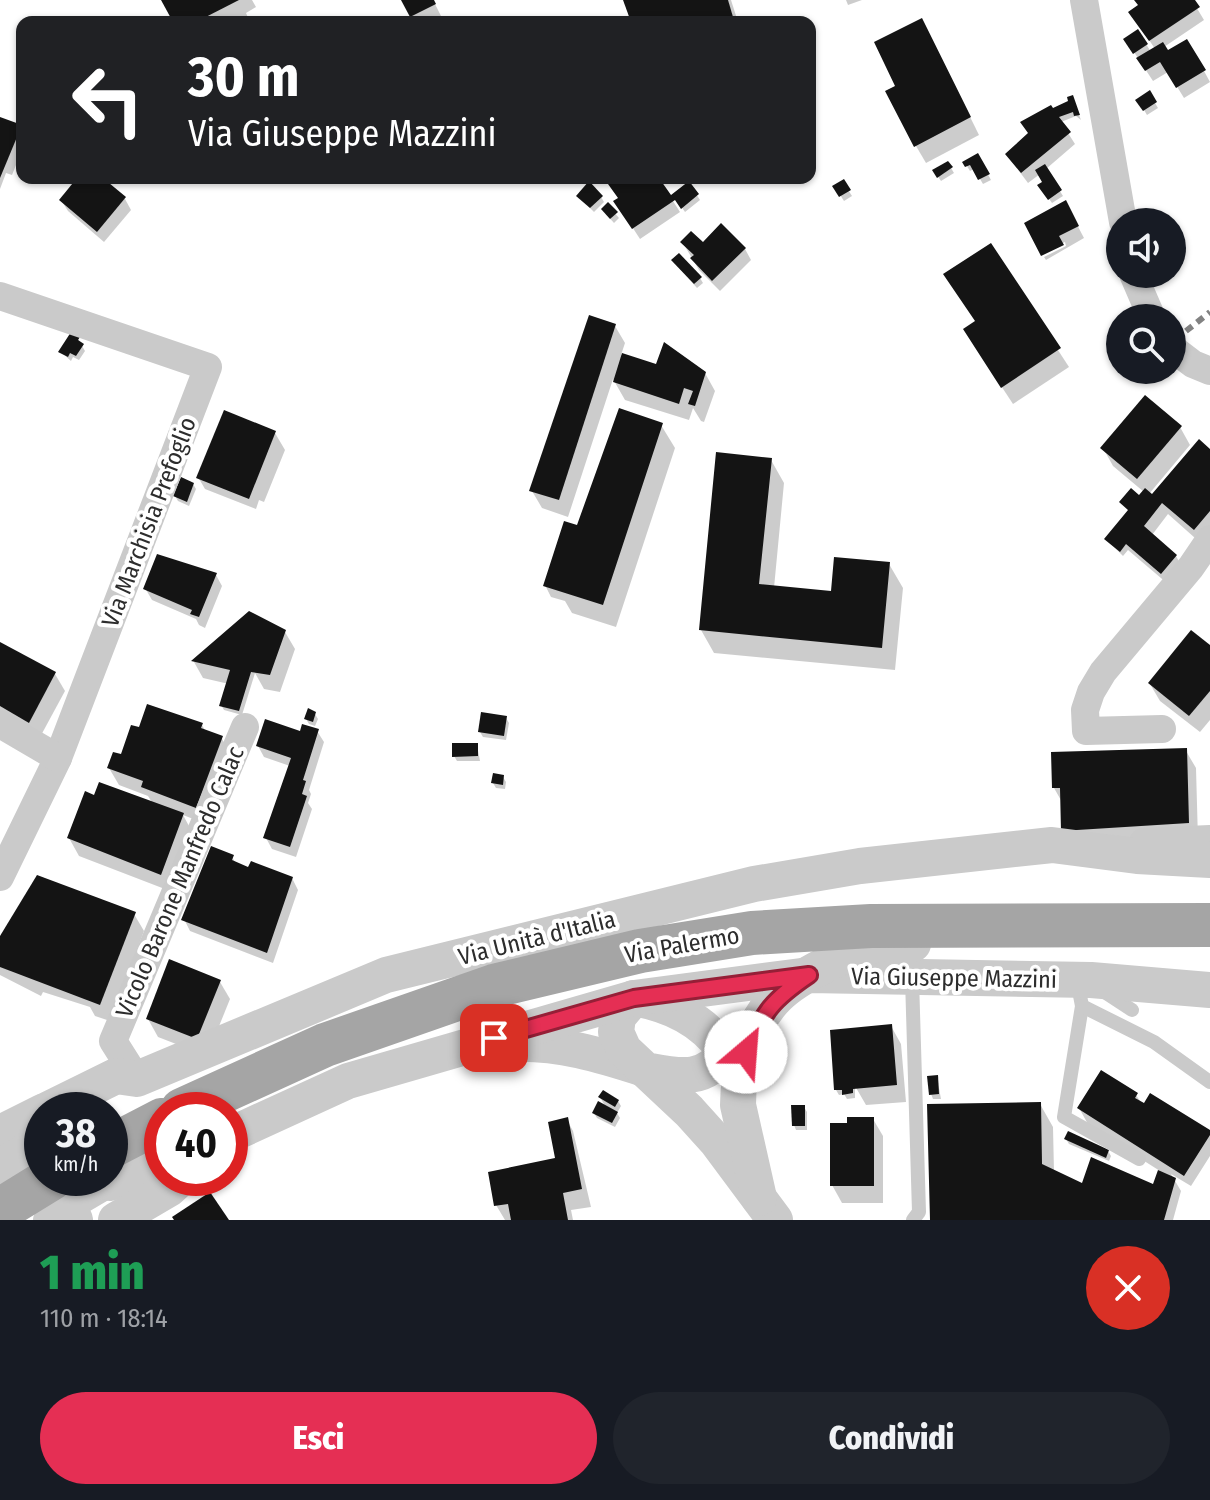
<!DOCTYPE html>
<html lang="it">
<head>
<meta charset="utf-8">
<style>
  body { margin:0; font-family:"Fira Sans Condensed",sans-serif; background:#20242c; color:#f1f3f6; height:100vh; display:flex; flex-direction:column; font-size:30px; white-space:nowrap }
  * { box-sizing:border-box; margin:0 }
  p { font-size:26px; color:#9ea1a6 }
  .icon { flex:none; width:44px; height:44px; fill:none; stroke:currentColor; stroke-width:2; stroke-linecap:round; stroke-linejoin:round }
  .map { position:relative; height:1220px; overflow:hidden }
  .sheet { display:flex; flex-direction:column; background:#171b24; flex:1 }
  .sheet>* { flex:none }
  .top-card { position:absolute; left:16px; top:16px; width:800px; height:168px; border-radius:16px; box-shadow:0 2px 6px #0004; background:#202124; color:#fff; overflow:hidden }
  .controls { position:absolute; left:1106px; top:208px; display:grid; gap:16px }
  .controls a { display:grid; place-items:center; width:80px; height:80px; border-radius:50%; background:#171b24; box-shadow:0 2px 6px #0004; font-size:40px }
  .speed { position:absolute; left:24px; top:1092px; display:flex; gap:16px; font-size:40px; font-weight:700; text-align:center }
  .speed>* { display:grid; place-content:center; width:104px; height:104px; border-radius:50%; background:#171b24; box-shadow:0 2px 6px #0004; line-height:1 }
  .speed small { font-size:20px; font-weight:400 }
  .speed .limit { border:12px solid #d22; background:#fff; color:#111 }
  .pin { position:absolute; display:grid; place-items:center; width:68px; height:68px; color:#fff; margin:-34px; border-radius:16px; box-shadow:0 4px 12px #0006 }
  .me { position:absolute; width:88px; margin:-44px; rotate:27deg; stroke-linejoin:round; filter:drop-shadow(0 0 6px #0008) }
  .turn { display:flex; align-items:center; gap:28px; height:168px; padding:0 40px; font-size:36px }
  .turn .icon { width:104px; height:104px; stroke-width:2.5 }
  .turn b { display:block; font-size:56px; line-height:68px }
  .round { display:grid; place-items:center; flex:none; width:84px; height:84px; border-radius:42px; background:#20242c }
  .summary { display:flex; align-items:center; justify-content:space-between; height:136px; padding:0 40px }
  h1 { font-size:48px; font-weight:800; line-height:60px; color:#1e9e55 }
  .action { display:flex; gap:16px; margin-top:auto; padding:16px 40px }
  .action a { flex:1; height:92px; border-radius:48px; background:#e52f54; color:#fff; font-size:32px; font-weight:800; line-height:92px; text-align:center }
  .action a+a { background:#20242c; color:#f1f3f6 }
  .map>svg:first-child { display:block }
  .shadow { fill:#0003 }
  .building { fill:#141414 }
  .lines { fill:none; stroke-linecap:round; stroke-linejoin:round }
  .service { stroke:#cacaca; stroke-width:14 }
  .minor { stroke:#cacaca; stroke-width:28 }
  .tertiary { stroke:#cacaca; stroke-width:36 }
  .primary { stroke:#a5a5a5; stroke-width:44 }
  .rail { stroke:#828282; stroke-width:6; stroke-dasharray:8 6; stroke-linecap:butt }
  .route-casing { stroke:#951f37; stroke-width:20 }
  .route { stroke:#e52f54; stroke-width:14 }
  .labels { text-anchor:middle; stroke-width:8; stroke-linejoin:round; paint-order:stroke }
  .street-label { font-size:24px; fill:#2d2d2d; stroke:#fff }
</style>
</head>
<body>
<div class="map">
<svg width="1210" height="1220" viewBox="0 0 1210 1220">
  <rect width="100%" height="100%" fill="#fff"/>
  <!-- shadow -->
  <g class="shadow">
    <path d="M164,0H252L256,7L246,13L250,22H175Z"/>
    <path d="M403,0H433L444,22H415Z"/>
    <path d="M625,0H731L738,22H633Z"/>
    <path d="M846,0H862L848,5Z"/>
    <path d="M1192,0L1204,20L1164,47L1168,53L1204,71L1210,82L1184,98L1168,72L1153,81L1126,40L1138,31L1151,52L1155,49L1138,23Z"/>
    <path d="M928,32L979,135L926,163L916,146L898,86Z"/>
    <path d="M1149,93L1158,108L1147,115L1138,100Z"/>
    <path d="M1074,102L1081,120L1076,116L1061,122L1075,144L1046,169L1063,196L1052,203L1040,186L1045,182L1040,174L1028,183L1007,155Z"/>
    <path d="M0,119L22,130V150L12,175L6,173L0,189Z"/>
    <path d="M978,156L991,180L983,184L974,169L970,171L965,163Z"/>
    <path d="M948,163L954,173L941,181L934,171Z"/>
    <path d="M80,178H100L125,199L131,210L104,242L68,211L61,200Z"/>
    <path d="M620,178H656L671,198L689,183L700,200L685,212L674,196L671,198L680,212L640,239L616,202L620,199L611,185Z"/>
    <path d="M843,182L852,196L844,201L835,187Z"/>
    <path d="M578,196L601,197L604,202L594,212Z"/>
    <path d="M1065,202L1084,238L1046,260L1044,257L1066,246L1065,242L1042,253Z"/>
    <path d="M608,205L619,218L614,223L606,214Z"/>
    <path d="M683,243L707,249H745L751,260L720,291L699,270Z"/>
    <path d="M673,261L700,278L703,283L697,288Z"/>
    <path d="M1028,304L1069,367L1013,404L984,360Z"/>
    <path d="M615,326L625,343L621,355L658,367L705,373L715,391L704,422L701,421L693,408L689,420L625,400L613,379L568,517L542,508L532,491Z"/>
    <path d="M78,339L85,351L79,360L73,357L71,361L61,352Z"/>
    <path d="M661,425L675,448L616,627L572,613L565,601L551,597L545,585L576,527Z"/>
    <path d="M1180,427L1190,445L1149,494L1159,502L1210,452V539L1204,546L1168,514L1152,535L1176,556L1182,567L1168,584L1128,550L1123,556L1107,540L1129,511L1121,502L1140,498L1144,492L1113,466L1103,448Z"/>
    <path d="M275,433L285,450L264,502L259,500L256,509L205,489L198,477Z"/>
    <path d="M771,460L784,483L774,588L833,593L889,564L903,588L895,670L714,653L701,630Z"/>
    <path d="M193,484L196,489L189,506L178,501L175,496Z"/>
    <path d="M216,575L222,586L205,628L199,625L196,619L152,600L145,588Z"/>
    <path d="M249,614L285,632L295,649L280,692L264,689L255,673L242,715L224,710L221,705L229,684L203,678L194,662Z"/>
    <path d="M0,644L55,674L65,691L39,739L0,716Z"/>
    <path d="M1210,648V720L1200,732L1160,701L1150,684Z"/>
    <path d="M315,714L318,719L315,726L309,724L306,719Z"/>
    <path d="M506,718L509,723L506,740L483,737L480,732Z"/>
    <path d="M202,725L206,732L221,737L231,755L206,824L183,815L189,826L170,891L79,856L69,838L153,804L148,796L119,785L109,768L122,757L140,730Z"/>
    <path d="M317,731L324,742L309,790L311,794L308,803L312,809L296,857L272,849L266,838L290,766L264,757L258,746Z"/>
    <path d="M477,745L480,761H457L454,756Z"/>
    <path d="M1186,751L1196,768L1198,840L1073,848L1062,802L1054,788Z"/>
    <path d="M503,777L506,782L505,789L496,788L493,783Z"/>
    <path d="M232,857L235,862L247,868L292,878L298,890L273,963L190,931L184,919Z"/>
    <path d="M134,914L144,931L110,1021L95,1016L90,1007L43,992L41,996L0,975V940Z"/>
    <path d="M220,982L230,999L207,1056L158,1037L148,1019Z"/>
    <path d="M891,1026L901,1044L906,1102L866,1105L855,1086V1098L847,1099L844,1094L839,1095L836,1090Z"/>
    <path d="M937,1077L941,1099H933L931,1094Z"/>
    <path d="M1136,1095L1142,1104L1210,1133V1156L1191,1186L1171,1174L1181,1191L1173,1220H932L1040,1104L1053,1127L1054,1172L1083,1186H1155L1160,1171L1089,1126L1079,1108Z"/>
    <path d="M600,1097L618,1101L621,1106L617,1113L620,1118L615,1127L597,1118L594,1113L606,1108Z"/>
    <path d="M804,1107L807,1112V1130H796L794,1125Z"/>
    <path d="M873,1119L883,1136V1203H842L832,1185L849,1125Z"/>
    <path d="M567,1120L573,1131L591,1207L571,1210L573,1220H505L496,1205L558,1160Z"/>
    <path d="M1066,1139L1108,1151L1111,1156L1109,1161L1069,1144Z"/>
  </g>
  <!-- building -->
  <g class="building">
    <path d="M161,0H239L196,22H173Z"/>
    <path d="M401,0H434L436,4L410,17Z"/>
    <path d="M623,0H728L733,17L720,22H631Z"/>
    <path d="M1134,0H1195L1200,7L1149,41L1128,12L1138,5Z"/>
    <path d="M922,18L971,117L914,147L885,91L895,86L874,42Z"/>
    <path d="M1138,29L1148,44L1133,54L1123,39Z"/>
    <path d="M1187,39L1206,70L1176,88L1160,62L1145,71L1136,58L1163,42L1168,50Z"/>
    <path d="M1150,90L1157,102L1143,111L1135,100Z"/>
    <path d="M1073,95L1080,115L1074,116L1073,112L1059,117L1071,132L1021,173L1005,154L1028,133L1020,122L1051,105L1053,108L1068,101L1067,97Z"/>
    <path d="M0,117L22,125L0,178Z"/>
    <path d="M978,153L990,174L978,180L970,165L965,167L962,162Z"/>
    <path d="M948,161L953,167L937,178L932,170Z"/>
    <path d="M1045,164L1062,190L1048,200L1037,185L1042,182L1035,170Z"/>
    <path d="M77,178H103L126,197L97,232L59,200Z"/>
    <path d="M617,178H659L671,195L689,181L699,194L681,209L675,200L632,229L613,201L618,198L608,184Z"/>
    <path d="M844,179L851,190L839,197L832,186Z"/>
    <path d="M589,181L603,196L590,208L576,196Z"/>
    <path d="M1066,200L1079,226L1059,236L1064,245L1041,256L1024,223Z"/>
    <path d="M608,202L618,212L610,219L601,209Z"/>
    <path d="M721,223L746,248L712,281L690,258L694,255L680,242L691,231L703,242Z"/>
    <path d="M991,243L1061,348L1001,388L963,329L975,321L943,274Z"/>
    <path d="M679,253L702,277L694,284L671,260Z"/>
    <path d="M589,315L616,324L559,500L529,491Z"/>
    <path d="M71,332L80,337L78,340L84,344L76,356L70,353L68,357L58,352Z"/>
    <path d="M664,342L706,372L695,406L688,404L693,391L684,388L679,404L613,382L622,353L656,364Z"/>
    <path d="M1145,395L1182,426L1137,479L1100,448Z"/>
    <path d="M619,408L663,423L603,605L543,586L564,521L577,525Z"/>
    <path d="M224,410L276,431L249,499L196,478Z"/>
    <path d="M1199,439L1210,449V511L1194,530L1162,503L1144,526L1177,555L1161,574L1126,544L1120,552L1104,539L1128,510L1119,502L1131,488L1139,495L1145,488L1152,494Z"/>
    <path d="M716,452L772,458L759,584L831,591L834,557L890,562L882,648L699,630Z"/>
    <path d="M181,477L194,483L187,502L173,496Z"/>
    <path d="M157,554L217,573L199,617L190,614L192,610L143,589Z"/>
    <path d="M249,611L286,630L270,675L251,672L239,711L219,706L230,670L191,661Z"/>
    <path d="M1191,630L1210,645V691L1189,716L1148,683Z"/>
    <path d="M0,642L56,672L29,723L0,706Z"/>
    <path d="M147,704L203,723L201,728L223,736L196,808L141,787L143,781L107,768L113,752L121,754L131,725L139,727Z"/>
    <path d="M308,708L316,712L313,722L304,719Z"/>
    <path d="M481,712L507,716L504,736L478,732Z"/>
    <path d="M265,719L300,731L302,724L319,729L303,780L306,781L302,794L307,796L290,847L263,838L291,758L256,746Z"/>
    <path d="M452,743H478V756L452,757Z"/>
    <path d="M1187,748L1189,823L1061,831L1060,788H1052L1051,752Z"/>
    <path d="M493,773L504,775L503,785L491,783Z"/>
    <path d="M99,782L184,813L161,875L67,838L85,791L94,795Z"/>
    <path d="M211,846L234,855L232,860L248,867L251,861L293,877L267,953L181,920Z"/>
    <path d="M37,875L136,912L100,1005L0,967V936Z"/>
    <path d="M169,959L221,980L197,1039L146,1019Z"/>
    <path d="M892,1024L897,1085L853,1089V1093L842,1095V1090H834L830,1030Z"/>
    <path d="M1101,1070L1138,1093L1135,1098L1144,1103L1150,1093L1210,1130V1135L1184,1176L1077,1108Z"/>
    <path d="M938,1075L939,1094L929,1095L927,1076Z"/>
    <path d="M603,1090L619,1100L615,1107L598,1097Z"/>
    <path d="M598,1101L618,1112L612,1123L592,1113Z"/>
    <path d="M1041,1102L1042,1164L1082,1183L1091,1157L1153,1184L1158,1170L1176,1178L1164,1220H930L927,1104Z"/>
    <path d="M791,1105H805V1126H792Z"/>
    <path d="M568,1117L582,1189L563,1193L568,1220H511L508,1204L494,1206L488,1172L555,1158L548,1122Z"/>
    <path d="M847,1117H874V1186H830V1123H847Z"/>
    <path d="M1068,1131L1109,1150L1106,1158L1064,1139Z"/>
    <path d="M210,1192L229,1220H174L172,1217Z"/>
  </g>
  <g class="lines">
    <!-- service -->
    <g class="service">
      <path d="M912,979L919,1212L913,1220"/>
      <path d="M1077,980L1082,1006L1064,1117L1139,1159"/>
      <path d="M1103,991L1132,1010"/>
      <path d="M1082,1006L1154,1042L1210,1082"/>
    </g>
    <!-- minor -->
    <g class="minor">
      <path d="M1084,0L1123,222"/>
      <path d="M1133,274L1152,318"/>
      <path d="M0,296L208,367L58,758L0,877"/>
      <path d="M1172,348L1193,364L1210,371"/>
      <path d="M0,724L58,758"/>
      <path d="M1162,729L1086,731L1085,710L1091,692L1103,672L1191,567L1210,539"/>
      <path d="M1143,842L1210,839"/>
      <path d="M137,1079L113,1041L245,727"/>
      <path d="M47,1220L110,1183"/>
    </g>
    <!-- tertiary -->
    <g class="tertiary">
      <path d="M512,1044C558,1042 601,1055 644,1069"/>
      <path d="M646,1070C678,1076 706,1083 725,1051C702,1019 671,1005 634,998L618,1017L616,1032L624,1050L689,1111L717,1142L775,1220"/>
      <path d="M47,1110L116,1076L137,1079L386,975L754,884L860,866L1052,845L1137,856L1210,860"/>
      <path d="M0,1133L42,1112"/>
      <path d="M230,1135L348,1081L634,998L809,975L1091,980L1210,990"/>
      <path d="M0,1167L42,1141"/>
      <path d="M52,1178L75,1220"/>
      <path d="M110,1183L162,1157"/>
      <path d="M759,1198L738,1105C738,1069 751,1022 778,996C797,977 849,951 876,945C887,942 901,944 913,944"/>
      <path d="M116,1220L169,1189L181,1178"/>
    </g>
    <!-- primary -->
    <g class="primary">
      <path d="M182,1110L325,1045L494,986L640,951L752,933L871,926L1210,925"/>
      <path d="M110,1147L162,1120"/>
      <path d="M0,1210L52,1178"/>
    </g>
    <!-- rail -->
    <path class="rail" d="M1186,331L1210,312"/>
  </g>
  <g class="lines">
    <!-- route casing -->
    <g class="route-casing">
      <path id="route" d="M494,1038L634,998L809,975C772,1000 764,1011 746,1052"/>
    </g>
    <!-- route -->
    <use href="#route" class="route"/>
  </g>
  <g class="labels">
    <!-- street labels -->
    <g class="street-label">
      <text transform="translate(149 522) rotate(-69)" y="8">Via Marchisia Prefoglio</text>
      <text transform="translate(180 882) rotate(-67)" y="8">Vicolo Barone Manfredo Calac</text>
      <text transform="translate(537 938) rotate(-14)" y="8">Via Unità d'Italia</text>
      <text transform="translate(682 945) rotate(-10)" y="8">Via Palermo</text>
      <text transform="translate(954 978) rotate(1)" y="8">Via Giuseppe Mazzini</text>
    </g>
  </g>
</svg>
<div class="controls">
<a><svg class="icon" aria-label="sound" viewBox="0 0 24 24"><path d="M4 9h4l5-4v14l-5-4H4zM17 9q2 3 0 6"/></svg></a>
<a><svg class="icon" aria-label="search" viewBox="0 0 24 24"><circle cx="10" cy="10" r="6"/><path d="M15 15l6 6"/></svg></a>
</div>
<div class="speed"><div>38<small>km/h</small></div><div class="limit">40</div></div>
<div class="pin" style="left:494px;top:1038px;background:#d93025"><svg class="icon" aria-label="arrive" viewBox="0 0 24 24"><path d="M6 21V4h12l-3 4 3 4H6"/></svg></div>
<svg class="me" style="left:746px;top:1052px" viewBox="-20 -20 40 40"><circle r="19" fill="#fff"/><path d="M0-13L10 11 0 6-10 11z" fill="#e52f54"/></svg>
<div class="top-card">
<div class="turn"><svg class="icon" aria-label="left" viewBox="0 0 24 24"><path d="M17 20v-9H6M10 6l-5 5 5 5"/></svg><div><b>30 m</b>Via Giuseppe Mazzini</div></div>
</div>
</div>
<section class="sheet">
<div class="summary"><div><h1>1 min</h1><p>110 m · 18:14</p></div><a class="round" style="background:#d93025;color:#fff"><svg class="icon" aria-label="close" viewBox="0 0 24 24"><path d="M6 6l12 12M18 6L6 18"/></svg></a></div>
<div class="action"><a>Esci</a><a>Condividi</a></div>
</section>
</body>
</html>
